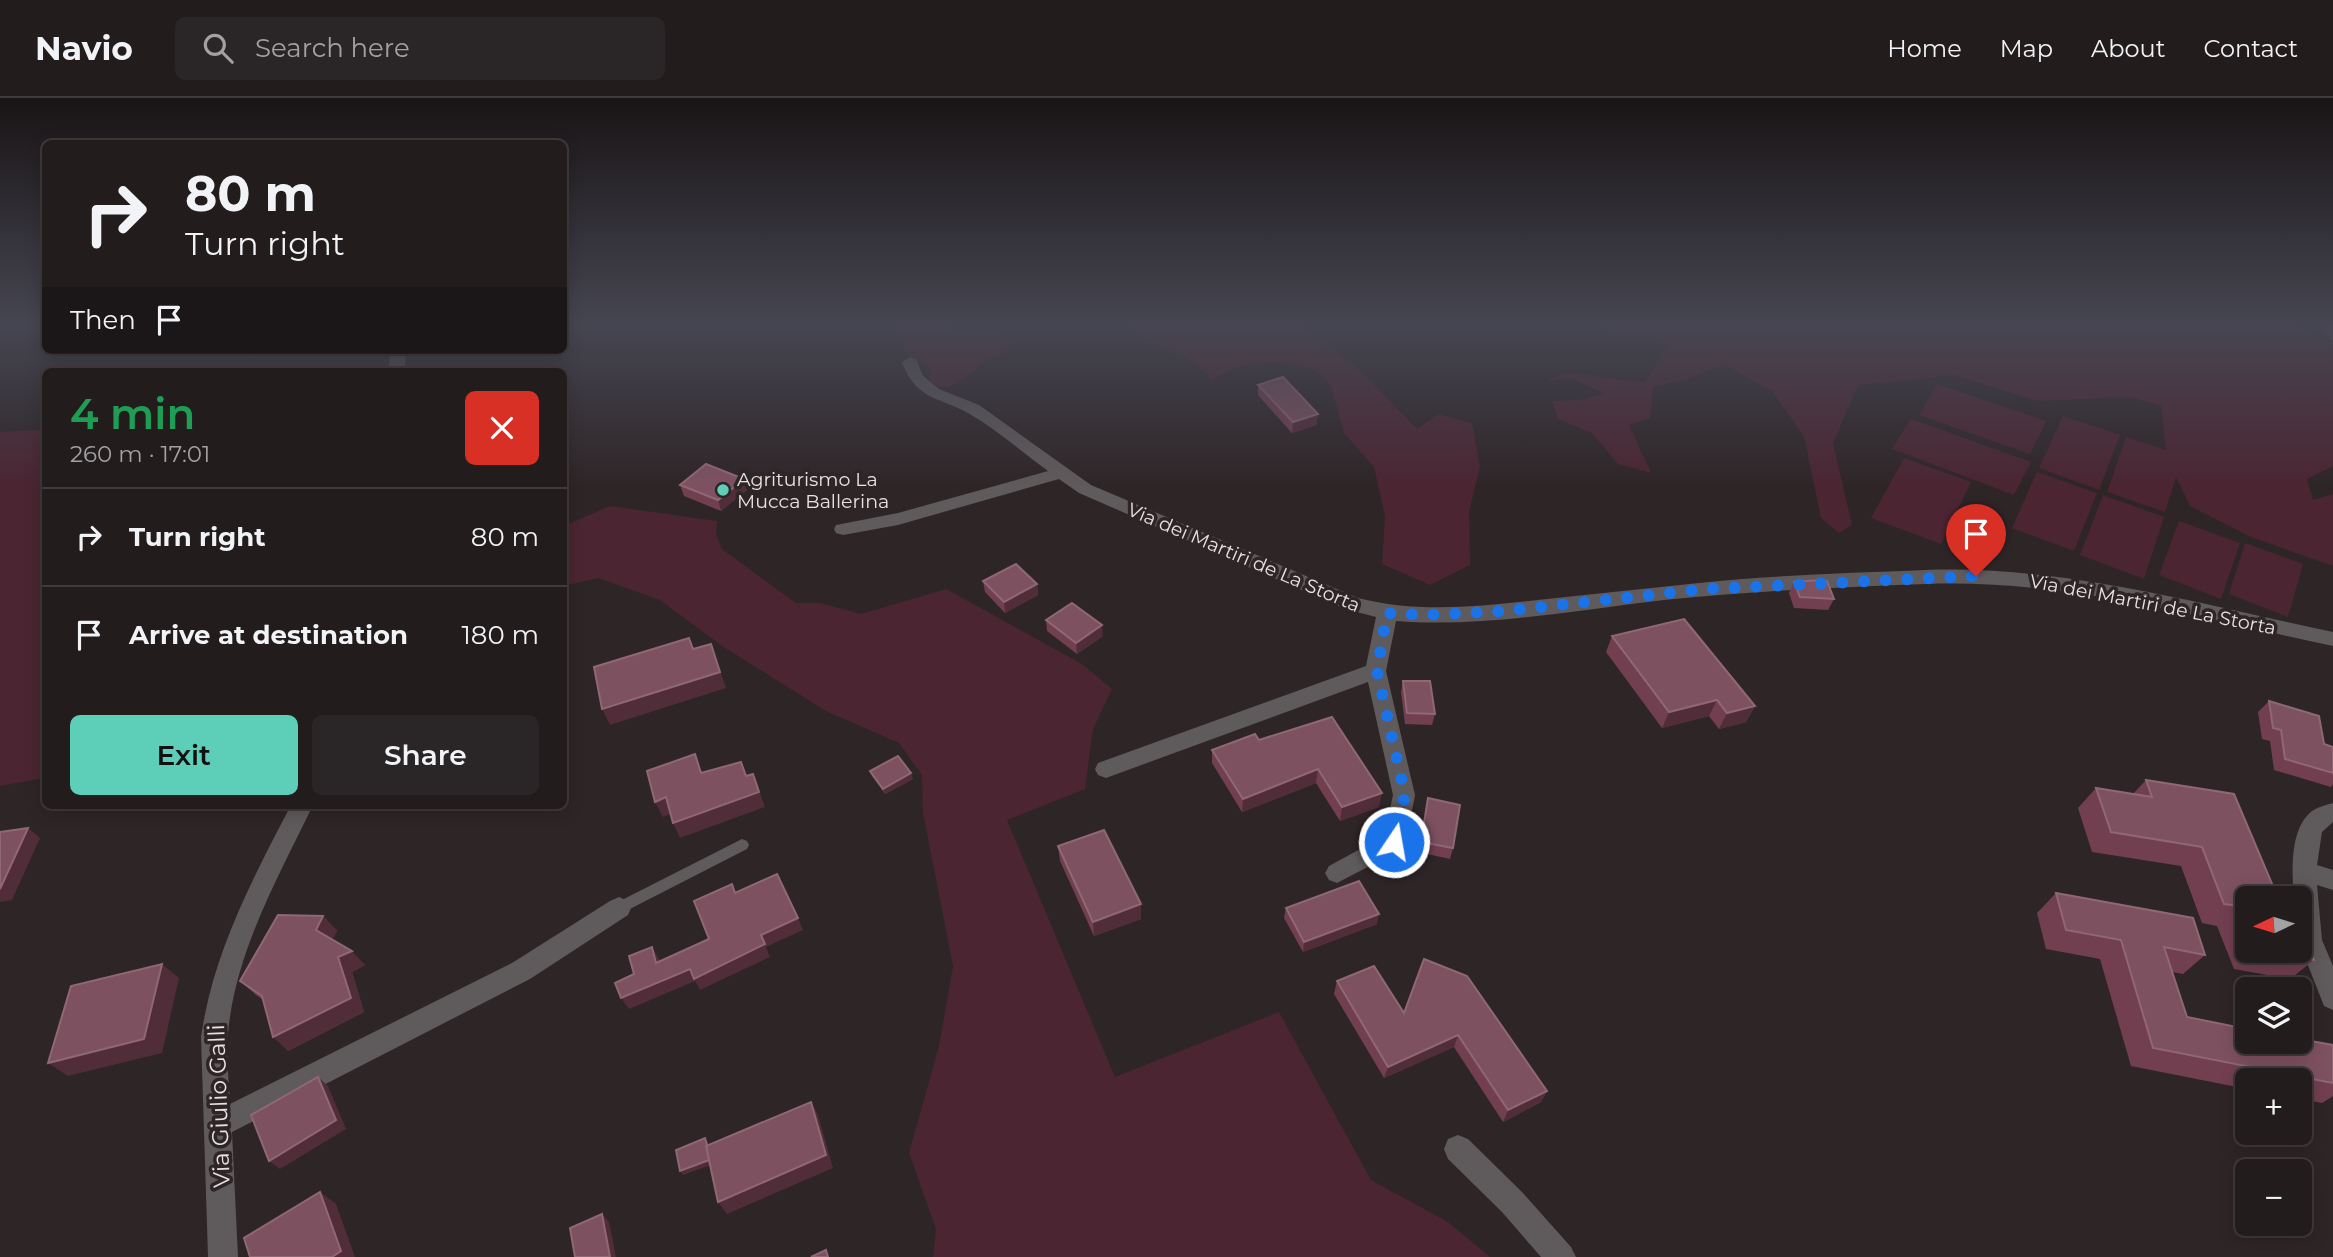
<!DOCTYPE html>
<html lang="en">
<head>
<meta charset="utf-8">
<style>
  body { margin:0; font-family:Montserrat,sans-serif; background:#2a2526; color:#f1f3f6; height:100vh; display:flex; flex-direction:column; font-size:26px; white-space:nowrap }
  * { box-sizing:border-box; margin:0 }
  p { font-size:23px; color:#a2a1a4 }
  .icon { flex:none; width:38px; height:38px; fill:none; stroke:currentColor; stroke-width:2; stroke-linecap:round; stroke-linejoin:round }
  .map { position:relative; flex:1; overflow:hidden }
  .drawer { position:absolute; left:42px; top:270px; width:525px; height:441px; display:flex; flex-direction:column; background:#221c1d; border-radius:10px; box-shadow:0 4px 18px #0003,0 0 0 2px #3f3a3b }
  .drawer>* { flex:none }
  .banner { position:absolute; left:42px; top:42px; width:525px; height:214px; border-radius:10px; box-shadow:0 4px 18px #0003,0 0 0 2px #3f3a3b; background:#221c1d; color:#f1f3f6; overflow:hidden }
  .needle { width:46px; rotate:266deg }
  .buttons { position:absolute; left:2235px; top:788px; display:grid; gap:14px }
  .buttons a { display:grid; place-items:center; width:77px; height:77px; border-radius:10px; background:#221c1d; box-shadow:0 4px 18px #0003,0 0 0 2px #3f3a3b; font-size:35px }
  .pin { position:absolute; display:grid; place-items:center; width:60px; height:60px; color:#fff; margin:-72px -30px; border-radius:50% 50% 50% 0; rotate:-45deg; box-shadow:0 0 7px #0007 }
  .pin .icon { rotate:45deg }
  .me { position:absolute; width:77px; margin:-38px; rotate:12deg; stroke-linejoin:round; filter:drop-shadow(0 0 5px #0008) }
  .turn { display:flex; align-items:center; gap:24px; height:147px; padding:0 28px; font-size:32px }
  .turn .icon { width:91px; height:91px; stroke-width:2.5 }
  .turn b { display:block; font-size:49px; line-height:60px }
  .then { display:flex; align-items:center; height:66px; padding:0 28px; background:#0003; gap:14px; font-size:26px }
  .round { display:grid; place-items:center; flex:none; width:74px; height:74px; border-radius:10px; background:#2a2526 }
  .overview { display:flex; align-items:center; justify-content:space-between; height:119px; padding:0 28px }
  h1 { font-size:42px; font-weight:600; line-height:52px; color:#1e9e55 }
  .cta { display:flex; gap:14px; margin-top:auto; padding:14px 28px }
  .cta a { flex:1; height:80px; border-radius:10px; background:#5dceb8; color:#111; font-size:28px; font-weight:600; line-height:80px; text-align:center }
  .cta a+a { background:#2a2526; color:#f1f3f6 }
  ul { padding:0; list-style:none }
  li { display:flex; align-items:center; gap:21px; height:98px; padding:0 28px; border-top:2px solid #3f3a3b }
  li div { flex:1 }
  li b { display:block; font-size:26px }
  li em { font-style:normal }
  header { display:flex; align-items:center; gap:42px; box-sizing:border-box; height:98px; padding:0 35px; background:#221c1d; border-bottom:2px solid #3f3a3b }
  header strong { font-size:33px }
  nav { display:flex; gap:38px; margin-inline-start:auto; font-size:24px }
  .search { width:490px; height:63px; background:#2a2526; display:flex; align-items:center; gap:18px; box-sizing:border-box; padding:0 24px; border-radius:10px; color:#a2a1a4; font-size:26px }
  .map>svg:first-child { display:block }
  .green { fill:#4b2532 }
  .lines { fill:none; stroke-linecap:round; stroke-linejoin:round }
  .lane { fill:#5f5a5b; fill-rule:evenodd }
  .street { fill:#5f5a5b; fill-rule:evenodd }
  .wall { fill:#723f51 }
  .shaded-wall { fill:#512d3a }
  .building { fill:#7e5161; stroke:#8f6775; stroke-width:2 }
  .route { stroke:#1a73e8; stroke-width:12; stroke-dasharray:0 21.6 }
  .poi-dot { fill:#5dceb8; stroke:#2e2527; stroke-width:2.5 }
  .labels { text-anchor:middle; stroke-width:7; stroke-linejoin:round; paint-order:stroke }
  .poi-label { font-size:19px; fill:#e7e1e3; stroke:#2e2527; text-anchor:start }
  .street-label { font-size:19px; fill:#e7e1e3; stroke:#2e2527 }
  .near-street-label { font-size:23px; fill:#e7e1e3; stroke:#2e2527 }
</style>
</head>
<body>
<header>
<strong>Navio</strong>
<div class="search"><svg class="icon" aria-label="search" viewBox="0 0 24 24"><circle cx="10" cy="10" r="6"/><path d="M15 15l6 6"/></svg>Search here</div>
<nav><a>Home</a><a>Map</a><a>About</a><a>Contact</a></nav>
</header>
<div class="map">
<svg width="2333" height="1159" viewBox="0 0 2333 1159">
  <rect width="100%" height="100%" fill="#2e2527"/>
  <!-- green -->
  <g class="green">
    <path d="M901,227H948L944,237C969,232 991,227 1011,243L1006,254L987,261L968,278L949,289L931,287L930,271L905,255L899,231Z"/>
    <path d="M1133,227H1299L1354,266L1417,331L1438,316L1472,325L1480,369L1469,414L1470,467L1430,487L1382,466L1385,418L1374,369L1344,335L1331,288L1317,273L1296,266L1272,264L1241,268L1212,281C1188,260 1175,251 1143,243Z"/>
    <path d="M1593,227H2292L2333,245V368L2307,381L2313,402L2333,396V468L2251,439L2190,408L2176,379L2165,414L2107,394L2126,339L2166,352L2161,308L2132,299L2037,303L1955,277L1858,287L1833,345L1852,427L1839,435L1821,420L1804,338L1772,293L1723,266L1687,281L1653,289L1650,320L1629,327L1651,375L1618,366L1592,335L1558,321L1552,303L1579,302L1605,296L1572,280L1546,283L1566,274L1644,285L1668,246Z"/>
    <path d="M1937,286L2046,323L2030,356L1919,317Z"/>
    <path d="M2063,318L2120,337L2099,392L2039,370Z"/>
    <path d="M1911,321L2031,364L2014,397L1892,351Z"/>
    <path d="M45,332V680L0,688V334Z"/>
    <path d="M1904,360L1971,384L1941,446L1871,420Z"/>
    <path d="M2037,374L2097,395L2074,453L2012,430Z"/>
    <path d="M2103,397L2164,419L2144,481L2080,457Z"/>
    <path d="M610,408L717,423L716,436L722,451L796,505H820L861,516L946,491L1082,566L1112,591L1093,631L1085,691L1007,722L1115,979L1279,914L1371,1082L1448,1124L1490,1159H933L936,1131L909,1055L939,948L953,868L923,715L922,677L899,645L826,613L722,548L660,502L598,480L564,488V428Z"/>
    <path d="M2179,423L2240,445L2221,501L2159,477Z"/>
    <path d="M2245,445L2303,466L2288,519L2229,496Z"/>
  </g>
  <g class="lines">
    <!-- lane -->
    <path class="lane" d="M742,741L747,743L749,747L747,751L624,814L619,816L614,814L612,810L614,806Z"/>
    <!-- street -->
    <g class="street">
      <path d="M387,252H403L406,258L404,273H388L390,258Z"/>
      <path d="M910,259L916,261L923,278L939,291L979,307L1091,387L1358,500C1420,516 1483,508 1547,501C1597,496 1648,490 1699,485C1774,477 1851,475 1926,472C2064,467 2199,506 2333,534V548C2199,520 2065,481 1927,486C1840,489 1751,493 1664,502C1576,512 1484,530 1396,523L1386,573L1415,697L1406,744L1402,751L1337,785L1329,782L1325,775L1329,768L1384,738L1393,697L1368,584L1106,680L1098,677L1095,671L1098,665L1366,568L1376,519L1345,511L1079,395L1059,381L898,427L843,437L836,435L834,431L836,427L898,415L1048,373C1022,354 996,331 968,315C937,298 916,302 902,264Z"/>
      <path d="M2333,705V724L2322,734L2317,767L2333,772V792L2317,787L2322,842L2333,868V912L2324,908L2300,847V800H2294C2292,774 2289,731 2312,713C2318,709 2326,707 2333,705Z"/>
      <path d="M291,707H313C278,780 235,854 228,936C226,959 229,983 230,1006L512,865L610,803L619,799L628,803L631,810L628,817L530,881L232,1034L238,1159H208L201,939C213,855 252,782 291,707Z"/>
      <path d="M1458,1037L1468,1041L1522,1094L1571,1149L1576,1159H1541L1502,1114L1448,1061L1444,1051L1448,1041Z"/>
    </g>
  </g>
  <!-- wall -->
  <g class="wall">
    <path d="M2323,227H2333V242L2330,241Z"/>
    <path d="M1258,287L1318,316L1316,327L1292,335L1258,297Z"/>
    <path d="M680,387L747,392L721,413L684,398Z"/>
    <path d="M983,483L1037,486L1038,497L1005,515L985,494Z"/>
    <path d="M1794,484L1834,501L1828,512L1794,510L1789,495Z"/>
    <path d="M1046,522L1103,538L1077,556L1047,533Z"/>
    <path d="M1612,538L1755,608L1746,624L1719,631L1709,618L1662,630L1606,554Z"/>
    <path d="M1403,583L1435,616L1432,627L1405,626L1401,594Z"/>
    <path d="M2269,603L2324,646L2333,649V686L2331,689L2274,672L2270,643L2262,641L2258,614Z"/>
    <path d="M1332,619L1379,709L1340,723L1316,685L1242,714L1212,665V652L1259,642Z"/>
    <path d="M870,673L913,681L885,696L872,678Z"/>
    <path d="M2146,682L2247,800V852H2300L2314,862L2290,881L2234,871L2217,828L2202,825L2181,768L2092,754L2078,710L2096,690L2133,696Z"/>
    <path d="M1428,700L1453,750L1450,761L1418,754Z"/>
    <path d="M1058,748L1141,821L1094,838L1060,763Z"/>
    <path d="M2056,795L2205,857L2183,876L2172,874L2187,919L2333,947V998L2322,1005L2300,1001V982H2247V991L2131,968L2100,861L2046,851L2037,815Z"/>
    <path d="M1286,810L1377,826L1303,854L1284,820Z"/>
    <path d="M323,818L337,833L332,841L365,867L352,874L364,914L288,953L263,902L256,897L240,883Z"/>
    <path d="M1424,861L1547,993L1541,1004L1503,1024L1454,949L1384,980L1334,896L1337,883L1404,915Z"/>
  </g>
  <!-- shaded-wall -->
  <g class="shaded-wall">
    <path d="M1318,316L1316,327L1292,335L1293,324Z"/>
    <path d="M744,381L747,392L721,413L718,402Z"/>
    <path d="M1037,486L1038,497L1005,515L1004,504Z"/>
    <path d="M1102,527L1103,538L1077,556L1076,545Z"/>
    <path d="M711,546L726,590L610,627L602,611Z"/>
    <path d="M1717,602L1709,618L1662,630L1669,614Z"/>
    <path d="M1755,608L1746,624L1719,631L1727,615Z"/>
    <path d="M1318,671L1316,685L1242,714L1243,701Z"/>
    <path d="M911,675L913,681L885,696L883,691Z"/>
    <path d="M753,676L765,709L680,740L673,725Z"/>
    <path d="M1382,695L1379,709L1340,723L1342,709Z"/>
    <path d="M666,699L674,715L663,719L655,704Z"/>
    <path d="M28,730L40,740L12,802L0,804V791Z"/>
    <path d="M1141,806V821L1094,838L1093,824Z"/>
    <path d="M1379,816L1377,826L1303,854L1304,844Z"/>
    <path d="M323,818L337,833L330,846L316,832Z"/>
    <path d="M798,820L803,832L766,849L770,859L700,892L695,883L629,911L621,900L690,871Z"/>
    <path d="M652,849L659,861L664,877L656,865Z"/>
    <path d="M352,853L365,867L352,874L364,914L288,953L273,939L338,859Z"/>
    <path d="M162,866L179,880L162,955L68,978L48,965Z"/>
    <path d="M1458,937L1454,949L1384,980L1388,969Z"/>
    <path d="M318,979L328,988L346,1031L280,1071L269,1063Z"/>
    <path d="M1547,993L1541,1004L1503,1024L1508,1012Z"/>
    <path d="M811,1004L818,1017L833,1070L727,1116L718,1104Z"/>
    <path d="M705,1040L708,1044L713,1066L683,1077L680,1073Z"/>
    <path d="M320,1094L336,1106L355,1159H332Z"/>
    <path d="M602,1116L609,1124L616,1159H610Z"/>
  </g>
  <!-- building -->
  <g class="building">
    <path d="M1283,279L1318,316L1293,324L1258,287Z"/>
    <path d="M706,366L744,381L718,402L680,387Z"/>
    <path d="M1016,466L1037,486L1004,504L983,483Z"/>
    <path d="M1822,482L1827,483L1834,501L1800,499L1794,484Z"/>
    <path d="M1072,505L1102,527L1076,545L1046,522Z"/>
    <path d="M1684,521L1755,608L1727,615L1717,602L1669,614L1612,538Z"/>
    <path d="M689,540L693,551L711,546L720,574L602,611L594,569Z"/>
    <path d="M1403,583H1430L1435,616L1407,615Z"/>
    <path d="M2269,603L2319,618L2324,646L2333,649V675L2285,661L2281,632L2273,630Z"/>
    <path d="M1332,619L1382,695L1342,709L1318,671L1243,701L1212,652L1255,636L1259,642Z"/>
    <path d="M695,656L701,675L741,664L746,678L753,676L759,694L673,725L666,699L655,704L647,673Z"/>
    <path d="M898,658L911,675L883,691L870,673Z"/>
    <path d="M2146,682L2234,696L2278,800H2247V827L2239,808L2224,806L2202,749L2111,734L2096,690L2152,699Z"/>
    <path d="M1428,700L1460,707L1453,750L1421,744Z"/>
    <path d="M28,730L0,791V734Z"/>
    <path d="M1104,732L1141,806L1093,824L1058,748Z"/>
    <path d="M777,776L798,820L761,837L765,846L694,881L690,871L621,900L615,885L634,876L629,858L652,849L656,865L709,841L694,803L732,786L735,795Z"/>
    <path d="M1359,783L1379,816L1304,844L1286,810Z"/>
    <path d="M2056,795L2193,820L2205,857L2164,849L2187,919L2247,931V943H2300V941L2333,947V985L2153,950L2121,842L2066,832Z"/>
    <path d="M278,817L323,818L316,832L352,853L338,859L351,900L273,939L262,898L240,883Z"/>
    <path d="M2300,827L2314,862L2258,852H2300Z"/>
    <path d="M1424,861L1467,878L1547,993L1508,1012L1458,937L1388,969L1337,883L1374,868L1404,915Z"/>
    <path d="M162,866L144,941L48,965L71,888Z"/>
    <path d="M318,979L336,1022L269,1063L251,1017Z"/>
    <path d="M811,1004L826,1057L718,1104L706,1048Z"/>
    <path d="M705,1040L707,1047L706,1048L709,1062L680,1073L676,1052Z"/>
    <path d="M320,1094L341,1153L332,1159H250L244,1140Z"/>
    <path d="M602,1116L610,1159H575L570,1130Z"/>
    <path d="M826,1152L828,1159H811Z"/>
  </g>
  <!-- sky -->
  <linearGradient id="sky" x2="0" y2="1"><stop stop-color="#191415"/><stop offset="0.58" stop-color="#464652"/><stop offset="1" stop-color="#464652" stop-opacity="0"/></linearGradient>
  <rect width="2333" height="389" fill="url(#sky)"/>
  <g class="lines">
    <!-- route -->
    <path class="route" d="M1394,744L1405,697L1377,573L1387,515L1425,517L1504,513L1705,491L1976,478"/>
  </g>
  <!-- markers -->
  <circle class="poi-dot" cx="723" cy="392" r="7"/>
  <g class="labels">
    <!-- poi labels -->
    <g class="poi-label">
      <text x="737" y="388">Agriturismo La<tspan x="737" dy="22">Mucca Ballerina</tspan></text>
    </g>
    <!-- street labels -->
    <g class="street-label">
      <text transform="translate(1244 459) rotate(23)" y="7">Via dei Martiri de La Storta</text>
      <text transform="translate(2153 506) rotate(11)" y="7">Via dei Martiri de La Storta</text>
    </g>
    <!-- near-street labels -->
    <g class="near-street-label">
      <text transform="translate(219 1008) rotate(-92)" y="8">Via Giulio Galli</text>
    </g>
  </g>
</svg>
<div class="buttons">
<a><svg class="needle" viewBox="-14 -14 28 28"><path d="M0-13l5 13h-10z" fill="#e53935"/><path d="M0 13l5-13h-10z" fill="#a2a1a4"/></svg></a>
<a><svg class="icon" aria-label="layers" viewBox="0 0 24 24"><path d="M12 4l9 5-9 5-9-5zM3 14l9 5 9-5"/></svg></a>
<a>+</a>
<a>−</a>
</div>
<div class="pin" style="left:1976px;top:478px;background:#d93025"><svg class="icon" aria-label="arrive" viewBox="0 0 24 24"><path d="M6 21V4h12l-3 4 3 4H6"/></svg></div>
<svg class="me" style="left:1394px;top:744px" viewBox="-20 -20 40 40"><circle r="17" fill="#1a73e8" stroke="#fff" stroke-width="3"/><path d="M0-11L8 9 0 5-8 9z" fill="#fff"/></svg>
<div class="banner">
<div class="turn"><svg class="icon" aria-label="right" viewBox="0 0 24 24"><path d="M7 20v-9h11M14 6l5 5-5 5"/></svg><div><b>80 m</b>Turn right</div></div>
<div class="then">Then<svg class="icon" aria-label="arrive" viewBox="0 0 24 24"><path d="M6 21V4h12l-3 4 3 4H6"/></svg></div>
</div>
<section class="drawer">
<div class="overview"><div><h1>4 min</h1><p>260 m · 17:01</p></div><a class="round" style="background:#d93025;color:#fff"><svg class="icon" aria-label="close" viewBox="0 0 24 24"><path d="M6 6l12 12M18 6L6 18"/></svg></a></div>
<ul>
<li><svg class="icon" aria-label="right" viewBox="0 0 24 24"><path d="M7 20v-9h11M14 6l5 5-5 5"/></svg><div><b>Turn right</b></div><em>80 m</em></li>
<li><svg class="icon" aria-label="arrive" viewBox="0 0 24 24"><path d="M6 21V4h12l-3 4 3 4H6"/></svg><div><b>Arrive at destination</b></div><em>180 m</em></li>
</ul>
<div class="cta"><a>Exit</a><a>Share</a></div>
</section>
</div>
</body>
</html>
